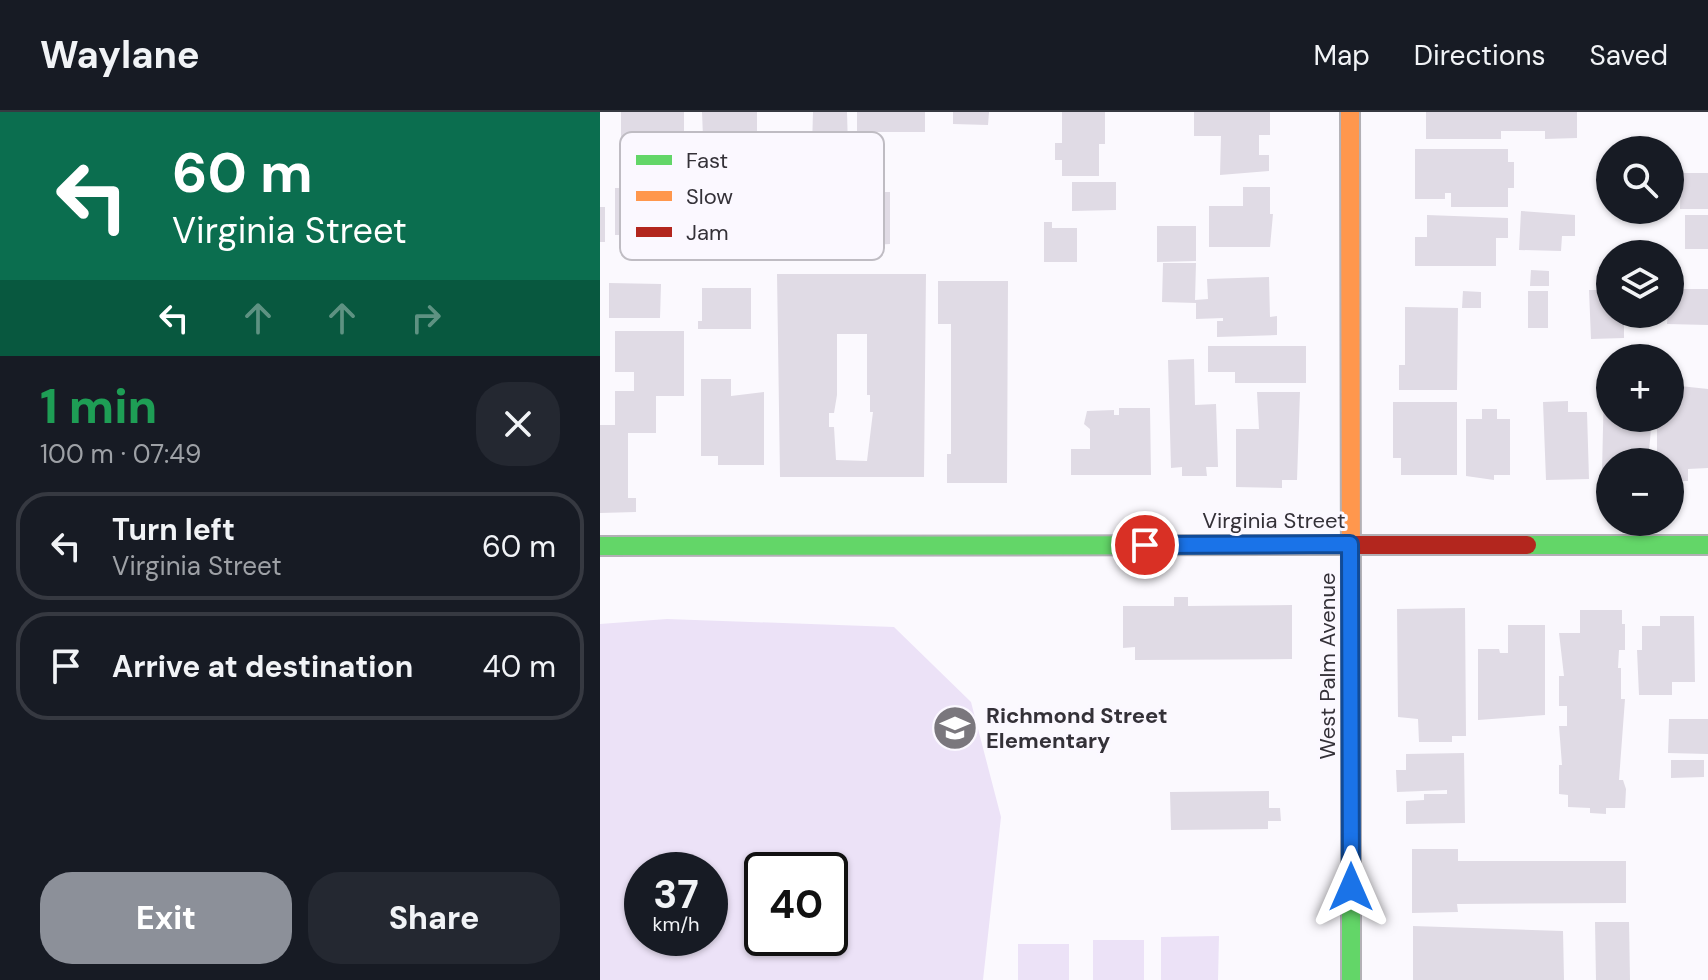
<!DOCTYPE html>
<html lang="en">
<head>
<meta charset="utf-8">
<style>
  body { margin:0; font-family:"DM Sans",sans-serif; background:#242831; color:#f1f3f6; height:100vh; display:flex; flex-direction:column; font-size:30px; white-space:nowrap }
  * { box-sizing:border-box; margin:0 }
  p { font-size:26px; color:#9ea1a6 }
  .icon { flex:none; width:44px; height:44px; fill:none; stroke:currentColor; stroke-width:2; stroke-linecap:round; stroke-linejoin:round }
  .map { position:relative; flex:1; overflow:hidden }
  .panel { display:flex; flex-direction:column; background:#171b24; width:600px }
  .panel>* { flex:none }
  .top-card { background:#0b6e4f; color:#fff; overflow:hidden }
  .fabs { position:absolute; left:996px; top:24px; display:grid; gap:16px }
  .fabs a { display:grid; place-items:center; width:88px; height:88px; border-radius:50%; background:#171b24; box-shadow:0 2px 6px #0004; font-size:40px }
  .speed { position:absolute; left:24px; top:740px; display:flex; gap:16px; font-size:40px; font-weight:700; text-align:center }
  .speed>* { display:grid; place-content:center; width:104px; height:104px; border-radius:50%; background:#171b24; box-shadow:0 2px 6px #0004; line-height:1 }
  .speed small { font-size:20px; font-weight:400 }
  .speed .limit { border:4px solid #111; border-radius:12px; background:#fff; color:#111 }
  .pin { position:absolute; display:grid; place-items:center; width:68px; height:68px; color:#fff; margin:-34px; border:4px solid #fff; border-radius:50%; box-shadow:0 2px 8px #0007 }
  .me { position:absolute; width:88px; margin:-44px; rotate:0deg; stroke-linejoin:round; filter:drop-shadow(0 0 6px #0008) }
  .turn { display:flex; align-items:center; gap:28px; height:168px; padding:0 40px; font-size:36px }
  .turn .icon { width:104px; height:104px; stroke-width:2.5 }
  .turn b { display:block; font-size:56px; line-height:68px }
  .lanes { display:flex; align-items:center; height:76px; padding:0 40px; background:#0003; justify-content:center; gap:40px; direction:ltr }
  .lanes .off { opacity:.35 }
  .round { display:grid; place-items:center; flex:none; width:84px; height:84px; border-radius:32px; background:#242831 }
  .summary { display:flex; align-items:center; justify-content:space-between; height:136px; padding:0 40px }
  h1 { font-size:48px; font-weight:800; line-height:60px; color:#1e9e55 }
  .primary-button { display:flex; gap:16px; margin-top:auto; padding:16px 40px }
  .primary-button a { flex:1; height:92px; border-radius:32px; background:#8c9099; color:#fff; font-size:32px; font-weight:800; line-height:92px; text-align:center }
  .primary-button a+a { background:#242831; color:#f1f3f6 }
  ul { padding:0; list-style:none }
  li { display:flex; align-items:center; gap:24px; height:108px; margin:0 16px 12px; padding:0 24px; border:4px solid #363941; border-radius:32px }
  li div { flex:1 }
  li b { display:block; font-size:30px }
  li em { font-style:normal }
  header { display:flex; align-items:center; gap:48px; box-sizing:border-box; height:112px; padding:0 40px; background:#171b24; border-bottom:2px solid #363941 }
  header strong { font-size:38px }
  nav { display:flex; gap:44px; margin-inline-start:auto; font-size:28px }
  main { display:flex; flex:1; min-height:0 }
  .map>svg:first-child { display:block }
  .green { fill:#ece2f7; fill-rule:evenodd }
  .building { fill:#e0dbe5; fill-rule:evenodd }
  .lines { fill:none; stroke-linecap:round; stroke-linejoin:round }
  .fast-casing { stroke:#b2b0b5; stroke-width:22 }
  .slow-casing { stroke:#b2b0b5; stroke-width:22 }
  .jam-casing { stroke:#b2b0b5; stroke-width:22 }
  .fast { stroke:#63d668; stroke-width:18 }
  .slow { stroke:#ff974d; stroke-width:18 }
  .jam { stroke:#b3261e; stroke-width:18 }
  .route-casing { stroke:#114b97; stroke-width:20 }
  .route { stroke:#1a73e8; stroke-width:14 }
  .labels { text-anchor:middle; stroke-width:6; stroke-linejoin:round; paint-order:stroke }
  .street-label { font-size:22px; fill:#343138; stroke:#fbf8ff }
  .poi-label { font-size:22px; font-weight:bold; fill:#343138; stroke:#fbf8ff; text-anchor:start }
  .key { fill:#fbf8ff; stroke:#bfbcc3; stroke-width:2 }
  .key-label { font-size:22px; fill:#343138 }
</style>
</head>
<body>
<header>
<strong>Waylane</strong>
<nav><a>Map</a><a>Directions</a><a>Saved</a></nav>
</header>
<main>
<section class="panel">
<div class="top-card">
<div class="turn"><svg class="icon" aria-label="left" viewBox="0 0 24 24"><path d="M17 20v-9H6M10 6l-5 5 5 5"/></svg><div><b>60 m</b>Virginia Street</div></div>
<div class="lanes"><svg class="icon" aria-label="left" viewBox="0 0 24 24"><path d="M17 20v-9H6M10 6l-5 5 5 5"/></svg><svg class="icon off" aria-label="ahead" viewBox="0 0 24 24"><path d="M12 20V5M6 11l6-6 6 6"/></svg><svg class="icon off" aria-label="ahead" viewBox="0 0 24 24"><path d="M12 20V5M6 11l6-6 6 6"/></svg><svg class="icon off" aria-label="right" viewBox="0 0 24 24"><path d="M7 20v-9h11M14 6l5 5-5 5"/></svg></div>
</div>
<div class="summary"><div><h1>1 min</h1><p>100 m · 07:49</p></div><a class="round"><svg class="icon" aria-label="close" viewBox="0 0 24 24"><path d="M6 6l12 12M18 6L6 18"/></svg></a></div>
<ul>
<li><svg class="icon" aria-label="left" viewBox="0 0 24 24"><path d="M17 20v-9H6M10 6l-5 5 5 5"/></svg><div><b>Turn left</b><p>Virginia Street</p></div><em>60 m</em></li>
<li><svg class="icon" aria-label="arrive" viewBox="0 0 24 24"><path d="M6 21V4h12l-3 4 3 4H6"/></svg><div><b>Arrive at destination</b></div><em>40 m</em></li>
</ul>
<div class="primary-button"><a>Exit</a><a>Share</a></div>
</section>
<div class="map">
<svg width="1108" height="868" viewBox="0 0 1108 868">
  <rect width="100%" height="100%" fill="#fbf9fe"/>
  <!-- green -->
  <g class="green">
    <path d="M67,507L294,515L371,590L401,705L383,868H0V512ZM42,758H110V826H42ZM162,758H230V826H162Z"/>
    <path d="M619,824L618,868H561V825Z"/>
    <rect x="493" y="828" width="51" height="40"/>
    <rect x="418" y="832" width="51" height="36"/>
  </g>
  <!-- building -->
  <g class="building">
    <rect x="21" y="0" width="63" height="37"/>
    <path d="M102,0H157V31H115V50H104Z"/>
    <path d="M213,0H247L248,36L212,35Z"/>
    <rect x="257" y="0" width="68" height="20"/>
    <path d="M353,0H389L388,13L353,12Z"/>
    <path d="M462,0H505V32H499V64H462V48H455V31H462Z"/>
    <path d="M594,0H670V23H659V43H669V59L620,63L621,24H594Z"/>
    <path d="M826,0H977V26L945,27V19H901V27H826Z"/>
    <path d="M815,37H908V50H914V76H908V95H851V81H845V87H815Z"/>
    <path d="M1081,61H1108V97H1080Z"/>
    <path d="M472,70H516V98L472,99Z"/>
    <path d="M52,72L75,76V123H15V76H53Z"/>
    <path d="M643,75H670V102H673L670,135H609V94H643Z"/>
    <path d="M250,80H290V132L218,136V119H251Z"/>
    <rect x="0" y="95" width="5" height="35"/>
    <path d="M921,99L975,103V124H962L961,139L919,138Z"/>
    <path d="M827,103L908,106V126H896V154H815V125H827Z"/>
    <rect x="1085" y="103" width="23" height="34"/>
    <path d="M444,110H452V116H477V150H444Z"/>
    <path d="M557,114H596V149L557,150Z"/>
    <path d="M563,151H596L595,188L608,187L607,167L669,165L670,205L677,204V223L617,225V209H623V206L596,207V191L562,190Z"/>
    <path d="M931,158L949,159V174H930Z"/>
    <path d="M177,162H326L324,365H180ZM237,222H267V283H270V300H273L267,349L236,348L234,315H229V301H234L237,283Z"/>
    <path d="M338,169H408L407,371H347V342H351V212H338Z"/>
    <path d="M9,171L61,172L60,206H9Z"/>
    <path d="M102,176H151V217H98V209H102Z"/>
    <path d="M1070,177H1108V213L1067,212Z"/>
    <path d="M989,178H1010V202H1024V226L991,227Z"/>
    <path d="M863,179L881,180V196H862Z"/>
    <rect x="928" y="179" width="20" height="37"/>
    <path d="M805,195L858,196L857,278H799V253H805Z"/>
    <path d="M15,219H84V284H56V321H28V386H36V400L0,401V313H15V279H34V260H15Z"/>
    <path d="M608,234H706V271H635V260H608Z"/>
    <path d="M594,247L595,293L616,292L618,355H606L607,364H582V355L571,356L568,248Z"/>
    <path d="M101,267H131V284L164,280V353H118V344H101Z"/>
    <path d="M1004,273H1010V306H1052L1048,350H1010V360H1002Z"/>
    <path d="M1080,274L1108,277V356L1088,357V369H1070V350H1057V313L1060,306H1070V278Z"/>
    <path d="M657,280H700L697,368H682V376L636,375V317H659Z"/>
    <path d="M968,289V300H987L989,367L946,368L943,290Z"/>
    <path d="M793,290H857V363H801V346H793Z"/>
    <path d="M519,296H550L551,363H471V337H490V317L484,312L487,299L514,298V303H519Z"/>
    <path d="M882,297H897V307H910V363H894V368L866,364V307H882Z"/>
    <path d="M574,485H588V494L692,493V547L535,548V535L523,536V494H574Z"/>
    <path d="M865,496L866,624H852V630H819L818,607L798,605L797,497Z"/>
    <path d="M980,498H1022V512H1025V538H1019L1018,556H1021V587H1025L1019,668H1023L1026,677L1025,696H1006V702L990,701V696L968,695V683L959,682V653H962L959,614H967V594H959V564H964L959,521H980Z"/>
    <path d="M1060,504H1094L1095,570H1072V583H1039L1037,538H1042V514H1060Z"/>
    <path d="M908,513H945V603L878,608V537H899L900,541H908Z"/>
    <path d="M1069,607H1108V642L1068,641Z"/>
    <path d="M864,641L865,711L806,712V689L824,688V682H847V678L797,680L796,658H806V642Z"/>
    <path d="M1071,648H1104V665L1071,666Z"/>
    <path d="M669,679V696H680L681,709H668V717L571,718L570,680Z"/>
    <path d="M812,737H858V749H1026V791L857,792L858,800L812,801Z"/>
    <path d="M995,810H1029L1030,868H996Z"/>
    <path d="M813,814L963,819L964,868H813Z"/>
  </g>
  <g class="lines">
    <!-- fast casing -->
    <g class="fast-casing">
      <g id="fast">
        <path d="M927,433H1108"/>
        <path d="M0,434L719,433"/>
        <path d="M751,762V868"/>
      </g>
    </g>
    <!-- slow casing -->
    <g class="slow-casing">
      <path id="slow" d="M750,0L751,476"/>
    </g>
    <!-- jam casing -->
    <g class="jam-casing">
      <g id="jam">
        <path d="M719,433H927"/>
        <path d="M751,476V762"/>
      </g>
    </g>
    <!-- fast -->
    <use href="#fast" class="fast"/>
    <!-- slow -->
    <use href="#slow" class="slow"/>
    <!-- jam -->
    <use href="#jam" class="jam"/>
  </g>
  <g class="lines">
    <!-- route casing -->
    <g class="route-casing">
      <path id="route" d="M545,433L750,432L751,775"/>
    </g>
    <!-- route -->
    <use href="#route" class="route"/>
  </g>
  <!-- icons -->
  <defs>
    <g id="school-disc" transform="scale(2.3)"><circle r="9.5" fill="#7a777d" stroke="#fbf8ff"/><path d="M0-5L7-2L0 1L-7-2ZM-4 1L0 2.5L4 1V4Q0 6-4 4Z" fill="#fff"/></g>
  </defs>
  <g fill-rule="evenodd">
    <use href="#school-disc" x="355" y="616"/>
  </g>
  <g class="labels">
    <!-- street labels -->
    <g class="street-label">
      <text x="674" y="416">Virginia Street</text>
      <text transform="translate(727 554) rotate(-90)" y="8">West Palm Avenue</text>
    </g>
    <!-- poi labels -->
    <g class="poi-label">
      <text x="386" y="611">Richmond Street<tspan x="386" dy="25">Elementary</tspan></text>
    </g>
  </g>
  <!-- legend -->
  <rect x="20" y="20" width="264" height="128" rx="12" class="key"/>
  <rect x="36" y="43" width="36" height="10" fill="#63d668"/>
  <rect x="36" y="79" width="36" height="10" fill="#ff974d"/>
  <rect x="36" y="115" width="36" height="10" fill="#b3261e"/>
  <g class="key-label">
    <text x="86" y="56">Fast</text>
    <text x="86" y="92">Slow</text>
    <text x="86" y="128">Jam</text>
  </g>
</svg>
<div class="fabs">
<a><svg class="icon" aria-label="search" viewBox="0 0 24 24"><circle cx="10" cy="10" r="6"/><path d="M15 15l6 6"/></svg></a>
<a><svg class="icon" aria-label="layers" viewBox="0 0 24 24"><path d="M12 4l9 5-9 5-9-5zM3 14l9 5 9-5"/></svg></a>
<a>+</a>
<a>−</a>
</div>
<div class="speed"><div>37<small>km/h</small></div><div class="limit">40</div></div>
<div class="pin" style="left:545px;top:433px;background:#d93025"><svg class="icon" aria-label="arrive" viewBox="0 0 24 24"><path d="M6 21V4h12l-3 4 3 4H6"/></svg></div>
<svg class="me" style="left:751px;top:775px" viewBox="-20 -20 40 40"><path d="M0-17L14 15 0 8-14 15z" fill="#1a73e8" stroke="#fff" stroke-width="4"/></svg>
</div>
</main>
</body>
</html>
